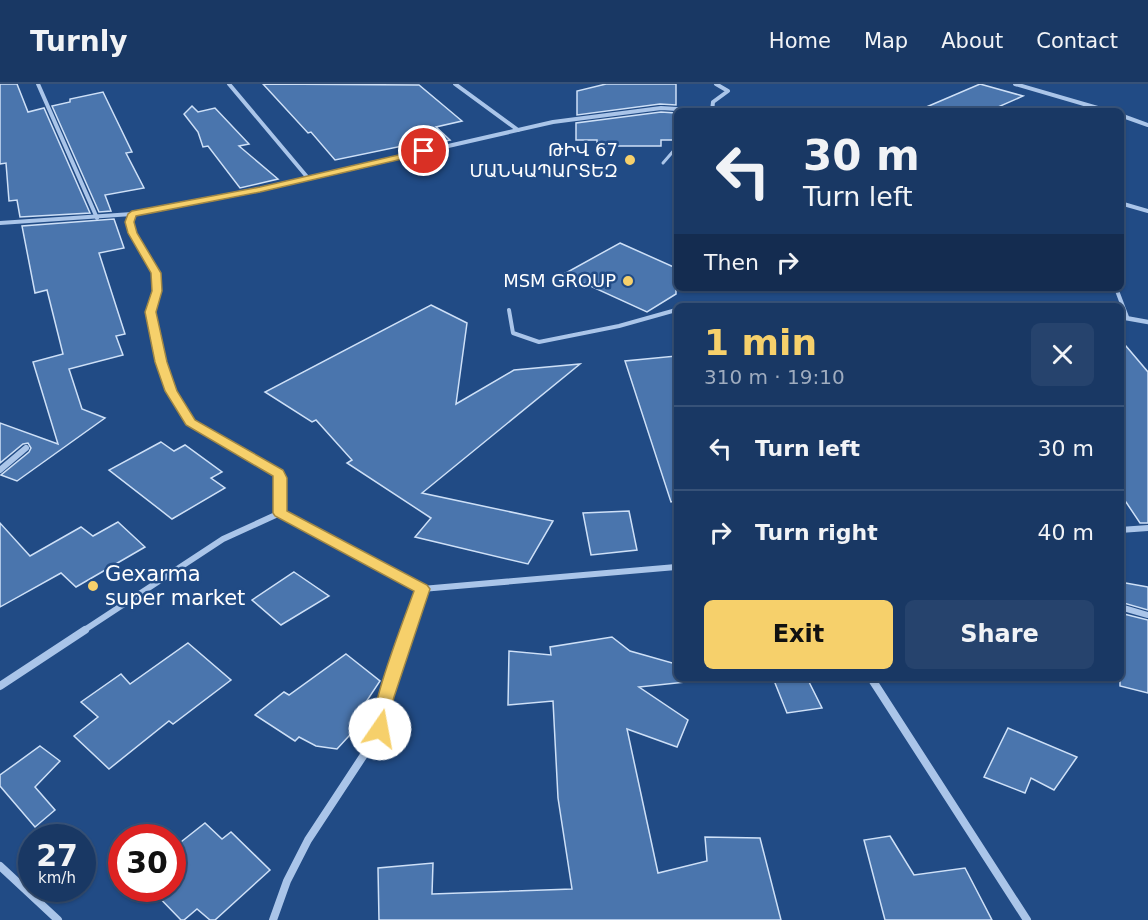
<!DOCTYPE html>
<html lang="en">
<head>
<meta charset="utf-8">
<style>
  body { margin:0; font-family:"DejaVu Sans","Noto Sans Armenian",sans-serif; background:#26436d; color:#f1f3f6; height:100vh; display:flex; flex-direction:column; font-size:22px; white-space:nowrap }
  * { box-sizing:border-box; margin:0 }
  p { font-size:20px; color:#9facbf }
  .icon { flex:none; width:33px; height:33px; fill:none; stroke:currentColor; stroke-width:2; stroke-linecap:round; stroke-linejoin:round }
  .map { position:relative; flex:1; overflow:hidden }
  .drawer { position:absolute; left:674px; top:219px; width:450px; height:378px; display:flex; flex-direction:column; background:#193864; border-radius:9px; box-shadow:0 2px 4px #0004,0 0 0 2px #375278 }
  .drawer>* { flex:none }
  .hud { position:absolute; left:674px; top:24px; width:450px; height:183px; border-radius:9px; box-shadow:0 2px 4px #0004,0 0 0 2px #375278; background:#193864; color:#f1f3f6; overflow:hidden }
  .speed { position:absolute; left:18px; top:740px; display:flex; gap:12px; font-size:30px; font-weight:700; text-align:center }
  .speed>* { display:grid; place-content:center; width:78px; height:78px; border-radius:50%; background:#193864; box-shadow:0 2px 4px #0004,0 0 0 2px #375278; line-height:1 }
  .speed small { font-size:15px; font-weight:400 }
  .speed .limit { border:9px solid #d22; background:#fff; color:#111 }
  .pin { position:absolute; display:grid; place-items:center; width:51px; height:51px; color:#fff; margin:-26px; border:3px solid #fff; border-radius:50%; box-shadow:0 2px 6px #0007 }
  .me { position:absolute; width:66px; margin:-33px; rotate:12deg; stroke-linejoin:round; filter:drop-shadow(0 0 4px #0008) }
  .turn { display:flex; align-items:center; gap:21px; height:126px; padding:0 30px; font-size:27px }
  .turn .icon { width:78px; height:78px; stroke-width:2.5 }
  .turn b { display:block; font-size:42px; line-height:51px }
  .then { display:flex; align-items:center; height:57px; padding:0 30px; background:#0003; gap:12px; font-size:22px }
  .round { display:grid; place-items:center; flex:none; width:63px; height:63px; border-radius:9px; background:#26436d }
  .headline { display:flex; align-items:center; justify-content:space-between; height:102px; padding:0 30px }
  h1 { font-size:36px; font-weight:700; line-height:45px; color:#f6d06b }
  .action { display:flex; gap:12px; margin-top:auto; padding:12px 30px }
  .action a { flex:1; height:69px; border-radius:9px; background:#f6d06b; color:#111; font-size:24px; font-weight:700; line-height:69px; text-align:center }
  .action a+a { background:#26436d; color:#f1f3f6 }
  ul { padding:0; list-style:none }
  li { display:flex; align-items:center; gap:18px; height:84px; padding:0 30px; border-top:2px solid #375278 }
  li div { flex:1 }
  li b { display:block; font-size:22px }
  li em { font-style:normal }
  header { display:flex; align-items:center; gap:36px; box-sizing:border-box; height:84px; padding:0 30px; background:#193864; border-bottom:2px solid #375278 }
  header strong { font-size:28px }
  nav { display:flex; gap:33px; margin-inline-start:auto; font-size:21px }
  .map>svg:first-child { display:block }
  .building { fill:#4a75ad; stroke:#cee0f7; stroke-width:1.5 }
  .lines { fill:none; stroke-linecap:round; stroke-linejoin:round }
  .service-far1 { stroke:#aac5e9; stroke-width:3 }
  .service { stroke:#aac5e9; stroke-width:4 }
  .minor-far3 { stroke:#aac5e9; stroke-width:4 }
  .minor-far2 { stroke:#aac5e9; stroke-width:4.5 }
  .minor-far1 { stroke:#aac5e9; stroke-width:6 }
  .minor { stroke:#aac5e9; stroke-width:8 }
  .route { fill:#f6d06b; stroke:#a08746; stroke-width:1.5 }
  .poi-dot { fill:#f6d06b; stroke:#214b85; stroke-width:2 }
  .labels { text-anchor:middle; stroke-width:5; stroke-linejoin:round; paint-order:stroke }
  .far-poi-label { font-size:18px; fill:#fff; stroke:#214b85; text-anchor:end }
  .poi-label { font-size:21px; fill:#fff; stroke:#214b85; text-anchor:start }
</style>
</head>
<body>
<header>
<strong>Turnly</strong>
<nav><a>Home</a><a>Map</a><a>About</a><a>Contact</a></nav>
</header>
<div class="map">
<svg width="1148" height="836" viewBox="0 0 1148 836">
  <rect width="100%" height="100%" fill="#214b85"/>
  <!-- building -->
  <g class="building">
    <path d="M0,0H17L28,28L44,24L90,129L20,133L17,116L9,117L6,79L0,80Z"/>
    <path d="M263,0L419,1L462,37L436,43L450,56L410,64L407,61L335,76L311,48L308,49Z"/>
    <path d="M606,0H676V21L660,20L577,31V7Z"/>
    <path d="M980,0L1023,12L989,27H917Z"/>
    <path d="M103,8L132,68L126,69L144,104L105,111L111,127L99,128L52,22L70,18V15Z"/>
    <path d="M192,22L198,28L215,24L249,60L239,62L278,95L240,104L208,62L203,63L198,48L184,30Z"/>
    <path d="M661,28L676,29V56H661V62H597V56H576V39Z"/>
    <path d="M114,135L124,164L99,169L125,250L116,252L123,271L69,285L82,325L105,334L17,397L1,391L29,368L31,364L28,359L23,360L0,379V339L58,360L33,278L63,270L47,206L35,209L22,142Z"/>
    <path d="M620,159L676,184V210L647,228L564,190Z"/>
    <path d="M431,221L467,239L456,320L514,286L580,280L422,409L553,437L528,480L415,453L431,434L347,379L352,376L316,336L312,338L265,308Z"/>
    <path d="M1120,255L1148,288V439H1140L1126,418H1120Z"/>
    <path d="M676,272V417L671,418L625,277Z"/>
    <path d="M161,358L174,367L185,361L222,388L211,394L225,404L172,435L109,386Z"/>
    <path d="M629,427L637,466L591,471L583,429Z"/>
    <path d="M118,438L145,463L76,503L61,489L0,523V439L30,472L81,443L93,452Z"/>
    <path d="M294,488L329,512L281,541L252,516Z"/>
    <path d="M1120,498L1148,503V526L1120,518Z"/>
    <path d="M1120,529L1148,536V609L1120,602Z"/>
    <path d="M612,553L630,567L676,580V594H723L639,603L688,636L677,663L627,645L658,789L707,777L705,753L760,754L781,836H379L378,784L433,779L432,810L572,805L558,714L553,617L508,621L509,567L551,571L550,563Z"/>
    <path d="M188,559L231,596L173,640L169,637L109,685L74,652L98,633L81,618L121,590L130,600Z"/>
    <path d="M346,570L380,597L366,618L372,627L337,665L316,662L299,653L295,657L255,631L284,608L289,611Z"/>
    <path d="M773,594H807L822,624L787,629Z"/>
    <path d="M1008,644L1077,673L1054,706L1031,694L1025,709L984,693Z"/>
    <path d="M40,662L60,677L35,703L55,726L35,743L0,702V691Z"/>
    <path d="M205,739L222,755L231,748L270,786L215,836H210L197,825L184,836H181L150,804H172V765Z"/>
    <path d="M890,752L914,791L965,784L992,836H885L864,756Z"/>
  </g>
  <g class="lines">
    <!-- service-far1 -->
    <path class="service-far1" d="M663,79L676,64"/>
    <!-- service -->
    <g class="service">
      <path d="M1116,204L1127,233"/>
      <path d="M691,222L723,220V222"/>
      <path d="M509,226L513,249L539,258L619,242L676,226"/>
    </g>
    <!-- minor-far3 -->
    <g class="minor-far3">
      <path d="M38,0L97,134"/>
      <path d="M229,0L308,94"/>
      <path d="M455,0L518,46"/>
      <path d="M1015,0L1108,27"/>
      <path d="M712,27L713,18L728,7L716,0"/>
      <path d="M1120,31L1148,41"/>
      <path d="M1120,119L1148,127"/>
      <path d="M0,139L132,130L260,105L553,38L661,24L709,27"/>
      <path d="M129,141L132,130"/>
    </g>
    <!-- minor-far2 -->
    <g class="minor-far2">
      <path d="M129,140C133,159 153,174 157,192C159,205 151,216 151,228C151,251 167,301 180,320"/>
      <path d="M1120,233L1148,238"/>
    </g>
    <!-- minor-far1 -->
    <g class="minor-far1">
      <path d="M179,318L196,343L279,389L280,429L422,505"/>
      <path d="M0,386L26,364"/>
      <path d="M1120,446L1148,444"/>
      <path d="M422,505L676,483"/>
      <path d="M1120,523L1148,531"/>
      <path d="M83,547L223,455L280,429"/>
      <path d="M408,547L422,505"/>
    </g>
    <!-- minor -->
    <g class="minor">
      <path d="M871,594L1027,836"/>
      <path d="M0,602L85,546"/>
      <path d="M0,782L58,836"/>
      <path d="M273,836L287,797L308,756L377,651L384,631L386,613L408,546"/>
    </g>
  </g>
  <!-- route -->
  <path class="route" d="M424,65L428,66V69L260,108L136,132L134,138L137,149L161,189L162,207L156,228L167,278L177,307L195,336L283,386L287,394V427L427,501L430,505L394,613L385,650L380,652L374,650C365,633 406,530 414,507L275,432L273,429V392L186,341L165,307L155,278L145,228L152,207L151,189L128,149L125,138L128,130L132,127L260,103Z"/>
  <!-- markers -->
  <g class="poi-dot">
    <circle cx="630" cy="76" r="6"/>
    <circle cx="628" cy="197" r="6"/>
    <circle cx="93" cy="502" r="6"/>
  </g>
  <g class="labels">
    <!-- far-poi labels -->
    <g class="far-poi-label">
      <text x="618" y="72">ԹԻՎ 67<tspan x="618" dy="21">ՄԱՆԿԱՊԱՐՏԵԶ</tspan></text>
      <text x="616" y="203">MSM GROUP</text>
    </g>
    <!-- poi labels -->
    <g class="poi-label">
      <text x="105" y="497">Gexarma<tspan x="105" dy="24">super market</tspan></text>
    </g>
  </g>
</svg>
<div class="speed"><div>27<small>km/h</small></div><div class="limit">30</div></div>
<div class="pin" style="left:424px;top:67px;background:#d93025"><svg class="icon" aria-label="arrive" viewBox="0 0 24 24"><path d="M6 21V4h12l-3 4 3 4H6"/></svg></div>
<svg class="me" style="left:380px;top:645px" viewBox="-20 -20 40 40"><circle r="19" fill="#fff"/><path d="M0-13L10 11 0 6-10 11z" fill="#f6d06b"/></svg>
<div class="hud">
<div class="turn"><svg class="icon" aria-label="left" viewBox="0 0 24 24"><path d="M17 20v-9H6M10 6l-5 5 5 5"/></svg><div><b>30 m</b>Turn left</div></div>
<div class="then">Then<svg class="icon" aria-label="right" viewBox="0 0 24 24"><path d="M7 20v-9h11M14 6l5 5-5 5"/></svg></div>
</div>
<section class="drawer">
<div class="headline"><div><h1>1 min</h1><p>310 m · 19:10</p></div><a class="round"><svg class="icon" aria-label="close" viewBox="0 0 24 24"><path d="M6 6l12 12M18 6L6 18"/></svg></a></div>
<ul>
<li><svg class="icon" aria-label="left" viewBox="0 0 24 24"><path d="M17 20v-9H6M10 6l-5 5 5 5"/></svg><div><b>Turn left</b></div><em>30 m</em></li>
<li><svg class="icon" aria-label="right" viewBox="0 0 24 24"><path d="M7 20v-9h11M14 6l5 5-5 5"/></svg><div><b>Turn right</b></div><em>40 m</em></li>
</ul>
<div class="action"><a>Exit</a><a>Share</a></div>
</section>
</div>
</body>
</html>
